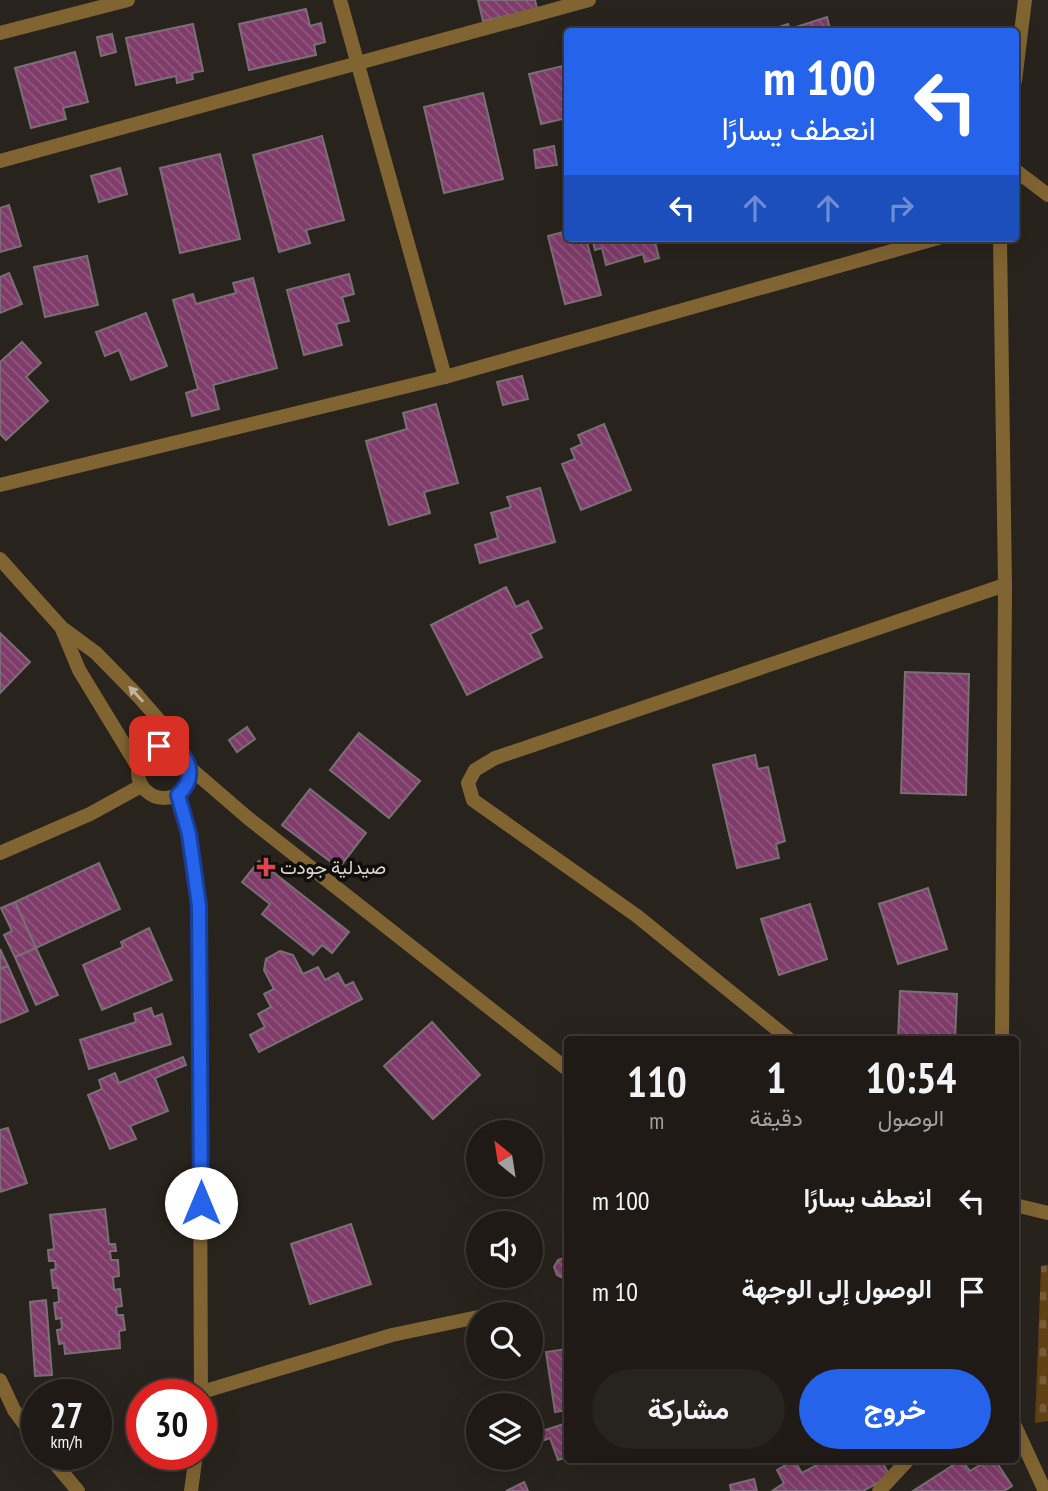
<!DOCTYPE html>
<html lang="ar">
<head>
<meta charset="utf-8">
<style>
  body { margin:0; font-family:"PT Sans Narrow",Vazirmatn,sans-serif; background:#27231f; color:#f1f3f6; direction:rtl; height:100vh; display:flex; flex-direction:column; font-size:26px; white-space:nowrap }
  * { box-sizing:border-box; margin:0 }
  p { font-size:23px; color:#a1a1a1 }
  .icon { flex:none; width:38px; height:38px; fill:none; stroke:currentColor; stroke-width:2; stroke-linecap:round; stroke-linejoin:round }
  .map { position:relative; flex:1; overflow:hidden; direction:ltr }
  .panel { position:absolute; left:564px; top:1036px; width:455px; height:427px; display:flex; flex-direction:column; background:#1f1a16; border-radius:7px; box-shadow:0 7px 28px #0002,0 0 0 2px #3c3835; direction:rtl }
  .panel>* { flex:none }
  .banner { position:absolute; left:564px; top:28px; width:455px; height:214px; border-radius:7px; box-shadow:0 7px 28px #0002,0 0 0 2px #3c3835; direction:rtl; background:#2563eb; color:#fff; overflow:hidden }
  .needle { width:46px; rotate:330deg }
  .tools { position:absolute; left:466px; top:1120px; display:grid; gap:14px }
  .tools a { display:grid; place-items:center; width:77px; height:77px; border-radius:50%; background:#1f1a16; box-shadow:0 7px 28px #0002,0 0 0 2px #3c3835; font-size:35px }
  .speed { position:absolute; left:21px; top:1379px; display:flex; gap:14px; font-size:35px; font-weight:700; text-align:center }
  .speed>* { display:grid; place-content:center; width:91px; height:91px; border-radius:50%; background:#1f1a16; box-shadow:0 7px 28px #0002,0 0 0 2px #3c3835; line-height:1 }
  .speed small { font-size:18px; font-weight:400 }
  .speed .limit { border:10px solid #d22; background:#fff; color:#111 }
  .pin { position:absolute; display:grid; place-items:center; width:60px; height:60px; color:#fff; margin:-30px; border-radius:14px; box-shadow:0 4px 10px #0006 }
  .me { position:absolute; width:77px; margin:-38px; rotate:0deg; stroke-linejoin:round; filter:drop-shadow(0 0 5px #0008) }
  .turn { display:flex; align-items:center; gap:24px; height:147px; padding:0 28px; font-size:32px }
  .turn .icon { width:91px; height:91px; stroke-width:2.5 }
  .turn b { display:block; font-size:49px; line-height:60px }
  .lanes { display:flex; align-items:center; height:66px; padding:0 28px; background:#0003; justify-content:center; gap:35px; direction:ltr }
  .lanes .off { opacity:.35 }
  .eta { display:flex; justify-content:space-evenly; align-items:center; height:119px; text-align:center }
  .eta b { font-size:42px; font-weight:700; line-height:49px }
  .cta { display:flex; gap:14px; margin-top:auto; padding:14px 28px }
  .cta a { flex:1; height:80px; border-radius:42px; background:#2563eb; color:#fff; font-size:28px; font-weight:700; line-height:80px; text-align:center }
  .cta a+a { background:#27231f; color:#f1f3f6 }
  ul { padding:0; list-style:none }
  li { display:flex; align-items:center; gap:21px; height:91px; padding:0 28px }
  li div { flex:1 }
  li b { display:block; font-size:26px }
  li em { font-style:normal }
  .map>svg:first-child { display:block }
  .cemetery { fill:url(#cemetery-stones) }
  .building { fill:url(#building-back-hatch); stroke:#797075; stroke-width:2 }
  .lines { fill:none; stroke-linecap:round; stroke-linejoin:round }
  .minor { stroke:#806432; stroke-width:14 }
  .oneway { fill:#bfb4a2 }
  .route-casing { stroke:#184099; stroke-width:18 }
  .route { stroke:#2563eb; stroke-width:12 }
  .health-dot { fill:#e0444e; stroke:#100d0a; stroke-width:2.5 }
  .labels { text-anchor:middle; stroke-width:7; stroke-linejoin:round; paint-order:stroke }
  .poi-label { font-size:19px; fill:#dad6d2; stroke:#100d0a; text-anchor:start }
</style>
</head>
<body>
<div class="map">
<svg width="1048" height="1491" viewBox="0 0 1048 1491">
  <defs>
    <pattern id="cemetery-stones" width="16" height="16" patternUnits="userSpaceOnUse" patternTransform="scale(1.75)"><rect width="16" height="16" fill="#604015"/><path d="M2 7V4a2 2 0 0 1 4 0v3zM10 15v-3a2 2 0 0 1 4 0v3z" fill="#765b36"/></pattern>
    <pattern id="building-back-hatch" width="6" height="6" patternUnits="userSpaceOnUse" patternTransform="scale(1.75)"><rect width="6" height="6" fill="#7f3c6a"/><path d="M-1 5l2 2M0 0l6 6M5-1l2 2" fill="none" stroke="#91577e"/></pattern>
  </defs>
  <rect width="100%" height="100%" fill="#29231d"/>
  <!-- cemetery -->
  <path class="cemetery" d="M1048,1265V1421L1035,1423L1041,1266Z"/>
  <!-- building -->
  <g class="building">
    <path d="M478,0H535L537,9L483,21Z"/>
    <path d="M306,9L310,26L321,23L325,42L314,45L316,55L249,70L239,24Z"/>
    <path d="M827,17L831,32H764L788,24L790,29Z"/>
    <path d="M193,24L203,71L192,73L193,79L177,83L176,76L136,85L126,38Z"/>
    <path d="M112,34L116,52L101,56L97,37Z"/>
    <path d="M75,52L88,102L63,108L66,119L31,128L15,68Z"/>
    <path d="M567,65V118L541,124L529,74Z"/>
    <path d="M483,93L503,179L444,193L424,107Z"/>
    <path d="M322,136L344,220L306,230L310,243L279,252L253,155Z"/>
    <path d="M554,146L557,165L536,168L534,150Z"/>
    <path d="M220,154L240,239L180,253L160,168Z"/>
    <path d="M120,168L127,194L99,202L91,176Z"/>
    <path d="M9,205L21,246L0,252V208Z"/>
    <path d="M567,231V238H586L601,295L565,304L548,236Z"/>
    <path d="M592,238H654L659,258L645,262L643,254L606,265L602,248L595,250Z"/>
    <path d="M87,256L98,305L45,317L34,267Z"/>
    <path d="M9,273L22,304L0,313V277Z"/>
    <path d="M349,274L354,294L342,297L349,321L336,324L342,345L304,355L287,290Z"/>
    <path d="M253,278L277,368L213,385L219,409L192,416L186,393L198,389L173,300L193,294L196,304L236,293L233,283Z"/>
    <path d="M146,313L167,366L131,380L119,350L105,356L96,332Z"/>
    <path d="M22,342L41,363L26,377L48,401L6,440L0,434V362Z"/>
    <path d="M522,376L528,399L503,405L497,382Z"/>
    <path d="M436,404L458,483L424,492L430,513L389,525L366,441L407,429L403,413Z"/>
    <path d="M604,424L631,490L581,510L562,464L575,459L571,449L582,444L578,435Z"/>
    <path d="M540,488L555,542L480,563L475,545L498,538L491,513L511,507L507,497Z"/>
    <path d="M506,587L516,607L528,601L542,628L530,634L542,657L467,695L431,625Z"/>
    <path d="M0,633L30,662L0,693Z"/>
    <path d="M905,672L969,674L966,795L901,793Z"/>
    <path d="M247,727L255,739L237,752L229,740Z"/>
    <path d="M359,733L420,781L389,818L330,770Z"/>
    <path d="M755,755L758,769L768,767L785,841L776,844L779,858L737,868L713,765Z"/>
    <path d="M310,789L366,833L339,868L282,825Z"/>
    <path d="M259,861L349,932L332,953L322,945L313,955L262,914L270,904L242,882Z"/>
    <path d="M99,863L120,909L36,948L15,902Z"/>
    <path d="M928,888L947,949L898,964L879,904Z"/>
    <path d="M15,902L36,948L15,957L4,935L12,931L1,908Z"/>
    <path d="M810,904L827,959L779,975L761,919Z"/>
    <path d="M149,928L172,980L102,1010L83,965L123,947L121,942Z"/>
    <path d="M36,948L58,995L36,1005L15,957Z"/>
    <path d="M0,949L8,966L0,969Z"/>
    <path d="M280,951L293,955L303,974L318,967L325,980L338,973L345,986L353,982L362,999L259,1052L250,1035L265,1027L258,1014L271,1007L264,994L274,989L264,970L266,959Z"/>
    <path d="M8,966L28,1011L0,1023V969Z"/>
    <path d="M900,991L957,994L955,1040H898Z"/>
    <path d="M151,1008L154,1017L162,1014L171,1044L89,1069L80,1040L136,1022L134,1014Z"/>
    <path d="M432,1022L480,1075L433,1119L384,1066Z"/>
    <path d="M183,1057L186,1065L155,1078L168,1111L130,1126L136,1139L110,1149L88,1095L102,1089L99,1080L115,1073L119,1083Z"/>
    <path d="M8,1128L27,1183L0,1192V1130Z"/>
    <path d="M105,1209L109,1244H115L116,1251H110L111,1260H118L119,1276L113,1277L114,1290L120,1289L122,1306L116,1307L117,1315H123L125,1330L119,1331L120,1348L65,1354L64,1343L59,1344L57,1330L62,1329L61,1318L56,1319L54,1303L59,1302L58,1288H53L51,1270L56,1269L55,1261H49L48,1250L54,1249L50,1215Z"/>
    <path d="M351,1224L371,1284L310,1304L291,1244Z"/>
    <path d="M567,1257V1278H563L557,1275L554,1267L558,1260Z"/>
    <path d="M46,1300L52,1375L35,1376L30,1302Z"/>
    <path d="M567,1349V1410L555,1412L546,1352Z"/>
    <path d="M567,1423V1457L558,1460L550,1438L530,1445V1435Z"/>
    <path d="M794,1460L802,1473L826,1460H881L890,1476L863,1491H772L784,1483L777,1470Z"/>
    <path d="M961,1460L970,1471L988,1460H995L1012,1486L1004,1491H913Z"/>
    <path d="M754,1479L757,1491H731L730,1485Z"/>
    <path d="M524,1482L528,1491H506Z"/>
  </g>
  <g class="lines">
    <!-- minor -->
    <g class="minor">
      <path d="M340,0L445,377"/>
      <path d="M0,33L128,0"/>
      <path d="M1015,81L1025,0"/>
      <path d="M0,161L589,0"/>
      <path d="M1015,170L1048,195"/>
      <path d="M1000,238L1005,585L1002,1040"/>
      <path d="M0,485L445,377L938,238"/>
      <path d="M0,559L62,628L96,653L138,696L159,720L176,749"/>
      <path d="M62,629L79,670L138,767"/>
      <circle cx="164" cy="772" r="26"/>
      <path d="M190,768L248,818L567,1069"/>
      <path d="M178,795L189,834L199,906L201,1403"/>
      <path d="M0,853L90,814L141,786"/>
      <path d="M790,1040L637,916L473,800L468,783L475,770L495,758L1005,585"/>
      <path d="M1015,1205L1048,1213"/>
      <path d="M490,1314L503,1312"/>
      <path d="M0,1380L14,1410L37,1441"/>
      <path d="M202,1392L392,1335L478,1317"/>
      <path d="M1015,1426L1045,1491"/>
      <path d="M47,1454L78,1491"/>
      <path d="M191,1491L196,1454"/>
      <path d="M879,1491L908,1460"/>
    </g>
  </g>
  <!-- one-way arrows -->
  <defs><path id="oneway-solid" d="M-6-.8H1V-3.2L6.5 0L1 3.2V.8H-6Z" transform="scale(1.75)"/></defs>
  <use class="oneway" href="#oneway-solid" transform="translate(136 694) rotate(-133)"/>
  <g class="lines">
    <!-- route casing -->
    <g class="route-casing">
      <path id="route" d="M159,746L179,751C193,766 193,781 178,795L189,834L199,906L201,1203"/>
    </g>
    <!-- route -->
    <use href="#route" class="route"/>
  </g>
  <!-- markers -->
  <path class="health-dot" d="M262.5 856.5h7v7h7v7h-7v7h-7v-7h-7v-7h7z"/>
  <g class="labels">
    <!-- poi labels -->
    <g class="poi-label">
      <text x="280" y="874">صيدلية جودت</text>
    </g>
  </g>
</svg>
<div class="tools">
<a><svg class="needle" viewBox="-14 -14 28 28"><path d="M0-13l5 13h-10z" fill="#e53935"/><path d="M0 13l5-13h-10z" fill="#a1a1a1"/></svg></a>
<a><svg class="icon" aria-label="sound" viewBox="0 0 24 24"><path d="M4 9h4l5-4v14l-5-4H4zM17 9q2 3 0 6"/></svg></a>
<a><svg class="icon" aria-label="search" viewBox="0 0 24 24"><circle cx="10" cy="10" r="6"/><path d="M15 15l6 6"/></svg></a>
<a><svg class="icon" aria-label="layers" viewBox="0 0 24 24"><path d="M12 4l9 5-9 5-9-5zM3 14l9 5 9-5"/></svg></a>
</div>
<div class="speed"><div>27<small>km/h</small></div><div class="limit">30</div></div>
<div class="pin" style="left:159px;top:746px;background:#d93025"><svg class="icon" aria-label="arrive" viewBox="0 0 24 24"><path d="M6 21V4h12l-3 4 3 4H6"/></svg></div>
<svg class="me" style="left:201px;top:1203px" viewBox="-20 -20 40 40"><circle r="19" fill="#fff"/><path d="M0-13L10 11 0 6-10 11z" fill="#2563eb"/></svg>
<div class="banner">
<div class="turn"><svg class="icon" aria-label="left" viewBox="0 0 24 24"><path d="M17 20v-9H6M10 6l-5 5 5 5"/></svg><div><b>100 m</b>انعطف يسارًا</div></div>
<div class="lanes"><svg class="icon" aria-label="left" viewBox="0 0 24 24"><path d="M17 20v-9H6M10 6l-5 5 5 5"/></svg><svg class="icon off" aria-label="ahead" viewBox="0 0 24 24"><path d="M12 20V5M6 11l6-6 6 6"/></svg><svg class="icon off" aria-label="ahead" viewBox="0 0 24 24"><path d="M12 20V5M6 11l6-6 6 6"/></svg><svg class="icon off" aria-label="right" viewBox="0 0 24 24"><path d="M7 20v-9h11M14 6l5 5-5 5"/></svg></div>
</div>
<section class="panel">
<div class="eta">
<div><b>10:54</b><p>الوصول</p></div>
<div><b>1</b><p>دقيقة</p></div>
<div><b>110</b><p>m</p></div>
</div>
<ul>
<li><svg class="icon" aria-label="left" viewBox="0 0 24 24"><path d="M17 20v-9H6M10 6l-5 5 5 5"/></svg><div><b>انعطف يسارًا</b></div><em>100 m</em></li>
<li><svg class="icon" aria-label="arrive" viewBox="0 0 24 24"><path d="M6 21V4h12l-3 4 3 4H6"/></svg><div><b>الوصول إلى الوجهة</b></div><em>10 m</em></li>
</ul>
<div class="cta"><a>خروج</a><a>مشاركة</a></div>
</section>
</div>
</body>
</html>
